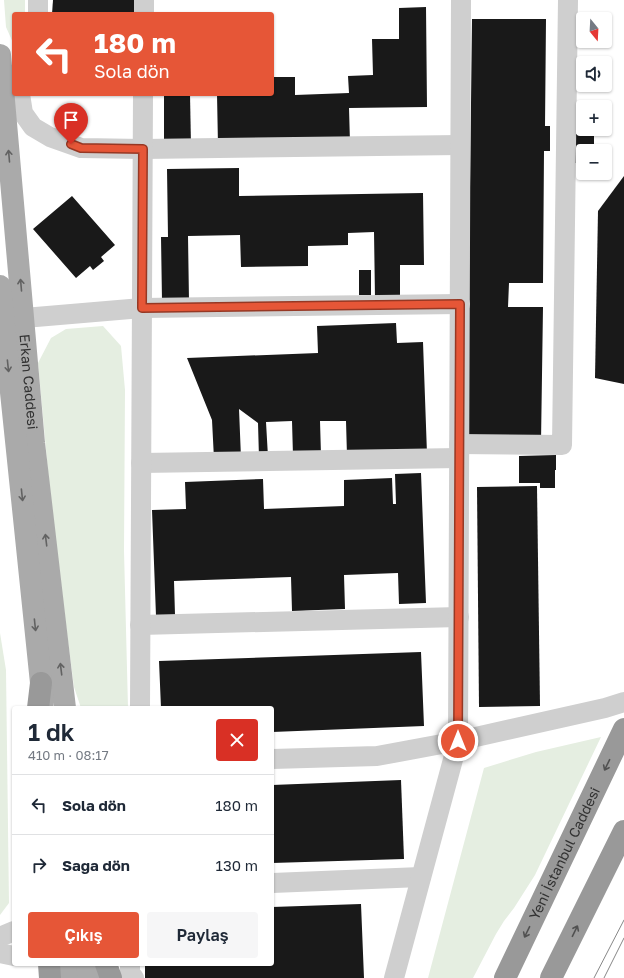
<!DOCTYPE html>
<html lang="tr">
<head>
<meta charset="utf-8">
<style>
  body { margin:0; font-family:"Golos Text",sans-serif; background:#f6f6f7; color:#1f2937; height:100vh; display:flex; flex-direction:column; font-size:15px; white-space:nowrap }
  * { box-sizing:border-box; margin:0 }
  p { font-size:13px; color:#747a83 }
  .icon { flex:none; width:22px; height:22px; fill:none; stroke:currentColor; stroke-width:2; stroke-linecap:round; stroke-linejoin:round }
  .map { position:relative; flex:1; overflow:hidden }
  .details { position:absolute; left:12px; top:706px; width:262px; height:260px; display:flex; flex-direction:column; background:#fff; border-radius:4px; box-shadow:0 1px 3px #0004 }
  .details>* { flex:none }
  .guide { position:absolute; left:12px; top:12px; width:262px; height:84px; border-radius:4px; box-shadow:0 1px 3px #0004; background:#e65637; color:#fff; overflow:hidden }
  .needle { width:26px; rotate:162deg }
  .controls { position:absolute; left:576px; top:12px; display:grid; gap:8px }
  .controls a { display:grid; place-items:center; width:36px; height:36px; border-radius:4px; background:#fff; box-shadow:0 1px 3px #0004; font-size:20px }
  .pin { position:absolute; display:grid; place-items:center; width:34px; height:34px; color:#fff; margin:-41px -17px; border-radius:50% 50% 50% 0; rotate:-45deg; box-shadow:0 0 4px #0007 }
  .pin .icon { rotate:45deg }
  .me { position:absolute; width:44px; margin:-22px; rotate:0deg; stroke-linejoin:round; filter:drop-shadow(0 0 3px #0008) }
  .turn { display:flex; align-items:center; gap:14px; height:84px; padding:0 16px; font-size:18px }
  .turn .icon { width:52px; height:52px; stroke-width:2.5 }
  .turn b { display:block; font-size:28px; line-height:34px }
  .round { display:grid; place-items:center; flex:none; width:42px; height:42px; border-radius:4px; background:#f6f6f7 }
  .headline { display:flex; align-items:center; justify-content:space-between; height:68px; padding:0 16px }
  h1 { font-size:24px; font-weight:600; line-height:30px }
  .cta { display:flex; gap:8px; margin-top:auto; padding:8px 16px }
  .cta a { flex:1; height:46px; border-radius:4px; background:#e65637; color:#fff; font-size:16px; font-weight:600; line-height:46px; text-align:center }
  .cta a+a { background:#f6f6f7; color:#1f2937 }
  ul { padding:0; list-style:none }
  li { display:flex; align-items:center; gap:12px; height:60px; padding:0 16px; border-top:1px solid #e0e1e3 }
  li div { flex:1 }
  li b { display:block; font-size:15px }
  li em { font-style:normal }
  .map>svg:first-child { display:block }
  .green { fill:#e5eee1 }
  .building { fill:#191919 }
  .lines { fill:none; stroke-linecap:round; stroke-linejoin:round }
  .minor { stroke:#cfcfcf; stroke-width:20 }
  .major { stroke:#aaa; stroke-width:22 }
  .highway { stroke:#999; stroke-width:22 }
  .tram { stroke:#878787; stroke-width:1 }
  .oneway { stroke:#626262 }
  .oneway2 { stroke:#515151 }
  .route-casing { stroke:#963824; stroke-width:10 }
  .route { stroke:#e65637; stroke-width:7 }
  .labels { text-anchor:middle; stroke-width:4; stroke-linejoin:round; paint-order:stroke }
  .street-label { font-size:14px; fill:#323232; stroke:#fff }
</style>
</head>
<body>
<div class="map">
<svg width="624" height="978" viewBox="0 0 624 978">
  <rect width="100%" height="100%" fill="#fff"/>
  <!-- green -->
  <g class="green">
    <path d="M4,0H25V14H14V45L6,27Z"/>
    <path d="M103,326L121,346L125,390L124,551L128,708H81L74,687L65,618L49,482L38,363L51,338L66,329Z"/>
    <path d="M0,633L6,670L9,903L0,915Z"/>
    <path d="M601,737L535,875L514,908L504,921L496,934L473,978H428L484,768L536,752Z"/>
  </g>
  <!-- building -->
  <g class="building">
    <path d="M53,0H140V14H52Z"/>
    <path d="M426,7L427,107L349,108L350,143L218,146L217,94H272V77H295V95L349,93L348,76L373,75L372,39H399V8Z"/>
    <path d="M472,19H546L545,126H550V151H544L543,283H509L508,307H543L541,442L467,441Z"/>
    <path d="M164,94H190L191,146L164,147Z"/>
    <path d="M571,134H594V151H583V163H571Z"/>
    <path d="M239,168V196L423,193L424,265H400V298H375L374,232L348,233V245L308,246V266L241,267L240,235L188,236L189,301H162L161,237H168L167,169Z"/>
    <path d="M624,176V384L595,378L598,211Z"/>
    <path d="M72,196L115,245L101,257L104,261L93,270L90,266L76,278L33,229Z"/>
    <rect x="359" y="270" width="12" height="25"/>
    <path d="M396,323L397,343L423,342L427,454L347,456L346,421H320L321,455L293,456L292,421L266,422L268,457L259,458L258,423L239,409L241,458L214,459L212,420L187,358L318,353L317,326Z"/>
    <path d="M556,455V470H555V488H540V483H519V456Z"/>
    <path d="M421,473L426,603L399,604L398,573L344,575L345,609L292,611L291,577L174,581L175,615L156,616L152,510L186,509L185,482L263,479L264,509L344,506V480L392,478L393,504H396L395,474Z"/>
    <path d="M537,486L540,706L479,707L477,487Z"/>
    <path d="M421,652L424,726L272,732V708H161L159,661Z"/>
    <path d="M401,780L404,859L272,863V785Z"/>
    <path d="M361,904L364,978H145V964H272V907Z"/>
  </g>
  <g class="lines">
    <!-- minor -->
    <g class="minor">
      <path d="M38,14V0"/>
      <path d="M144,14V0"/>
      <path d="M20,94L23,113L33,127L50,137L81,148L143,149L460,145"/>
      <path d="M24,318L142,308L460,304"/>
      <path d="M459,444L562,445L568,0"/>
      <path d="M141,463L459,458"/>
      <path d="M140,625L459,617"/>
      <path d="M140,708L143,94"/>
      <path d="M272,759L377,756L458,741L605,708L624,702"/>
      <path d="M272,883L421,877"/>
      <path d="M0,937L14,931"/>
      <path d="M0,953L14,956"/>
      <path d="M130,964V973L134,978"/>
      <path d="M394,978L458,741L461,0"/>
    </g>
    <!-- major -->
    <g class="major">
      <path id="s1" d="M0,55L34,443L65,708"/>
      <path d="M0,286L43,702"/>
      <path d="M68,964L69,978"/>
      <path d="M87,964L89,978"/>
    </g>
    <!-- highway -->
    <g class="highway">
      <path d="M38,708L41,683"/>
      <path d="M49,964L50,978"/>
      <path d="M106,964L111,978"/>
      <path id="s2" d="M505,978L624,729"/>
      <path d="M551,978L624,831"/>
    </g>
    <!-- tram -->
    <g class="tram">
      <path d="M594,978L624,920"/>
      <path d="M604,978L624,938"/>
    </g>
  </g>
  <!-- one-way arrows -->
  <defs><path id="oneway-shaft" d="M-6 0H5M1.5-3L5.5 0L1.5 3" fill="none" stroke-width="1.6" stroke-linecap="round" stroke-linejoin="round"/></defs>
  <g class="oneway">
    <use href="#oneway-shaft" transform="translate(9 156) rotate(-95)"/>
    <use href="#oneway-shaft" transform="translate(21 285) rotate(-95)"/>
    <use href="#oneway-shaft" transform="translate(8 366) rotate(84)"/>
    <use href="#oneway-shaft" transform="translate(22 495) rotate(84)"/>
    <use href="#oneway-shaft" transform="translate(46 540) rotate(-97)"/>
    <use href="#oneway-shaft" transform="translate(35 625) rotate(84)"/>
    <use href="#oneway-shaft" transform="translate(61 669) rotate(-97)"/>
  </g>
  <g class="oneway2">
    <use href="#oneway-shaft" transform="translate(607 765) rotate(116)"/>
    <use href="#oneway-shaft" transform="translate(575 931) rotate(-64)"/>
    <use href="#oneway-shaft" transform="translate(527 932) rotate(116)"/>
  </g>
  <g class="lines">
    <!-- route casing -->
    <g class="route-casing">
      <path id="route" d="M71,144L81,148L143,149L142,308L460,304L458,741"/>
    </g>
    <!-- route -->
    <use href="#route" class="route"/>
  </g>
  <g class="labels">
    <!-- street labels -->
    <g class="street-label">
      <text dy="5" stroke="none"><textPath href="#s1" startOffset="328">Erkan Caddesi</textPath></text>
      <text dy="5" stroke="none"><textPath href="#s2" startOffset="138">Yeni İstanbul Caddesi</textPath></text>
    </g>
  </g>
</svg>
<div class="controls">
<a><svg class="needle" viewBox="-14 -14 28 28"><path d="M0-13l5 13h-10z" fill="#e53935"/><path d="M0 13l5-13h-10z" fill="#747a83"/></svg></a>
<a><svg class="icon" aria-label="sound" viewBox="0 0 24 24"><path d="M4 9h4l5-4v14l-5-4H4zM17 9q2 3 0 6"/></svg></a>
<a>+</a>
<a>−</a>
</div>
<div class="pin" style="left:71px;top:144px;background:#d93025"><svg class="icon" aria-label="arrive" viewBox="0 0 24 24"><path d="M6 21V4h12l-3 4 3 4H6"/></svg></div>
<svg class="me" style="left:458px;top:741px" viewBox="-20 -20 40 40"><circle r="17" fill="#e65637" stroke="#fff" stroke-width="3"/><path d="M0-11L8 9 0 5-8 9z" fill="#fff"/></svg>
<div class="guide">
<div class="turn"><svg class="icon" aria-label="left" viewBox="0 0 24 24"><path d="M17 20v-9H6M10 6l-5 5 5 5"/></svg><div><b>180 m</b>Sola dön</div></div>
</div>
<section class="details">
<div class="headline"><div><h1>1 dk</h1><p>410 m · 08:17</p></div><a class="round" style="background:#d93025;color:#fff"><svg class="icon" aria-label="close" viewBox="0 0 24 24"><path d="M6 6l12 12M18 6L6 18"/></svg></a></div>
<ul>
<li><svg class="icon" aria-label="left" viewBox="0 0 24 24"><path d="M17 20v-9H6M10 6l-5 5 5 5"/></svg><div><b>Sola dön</b></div><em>180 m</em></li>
<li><svg class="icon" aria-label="right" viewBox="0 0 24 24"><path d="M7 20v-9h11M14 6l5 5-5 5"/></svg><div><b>Sağa dön</b></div><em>130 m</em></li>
</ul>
<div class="cta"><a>Çıkış</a><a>Paylaş</a></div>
</section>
</div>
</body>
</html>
